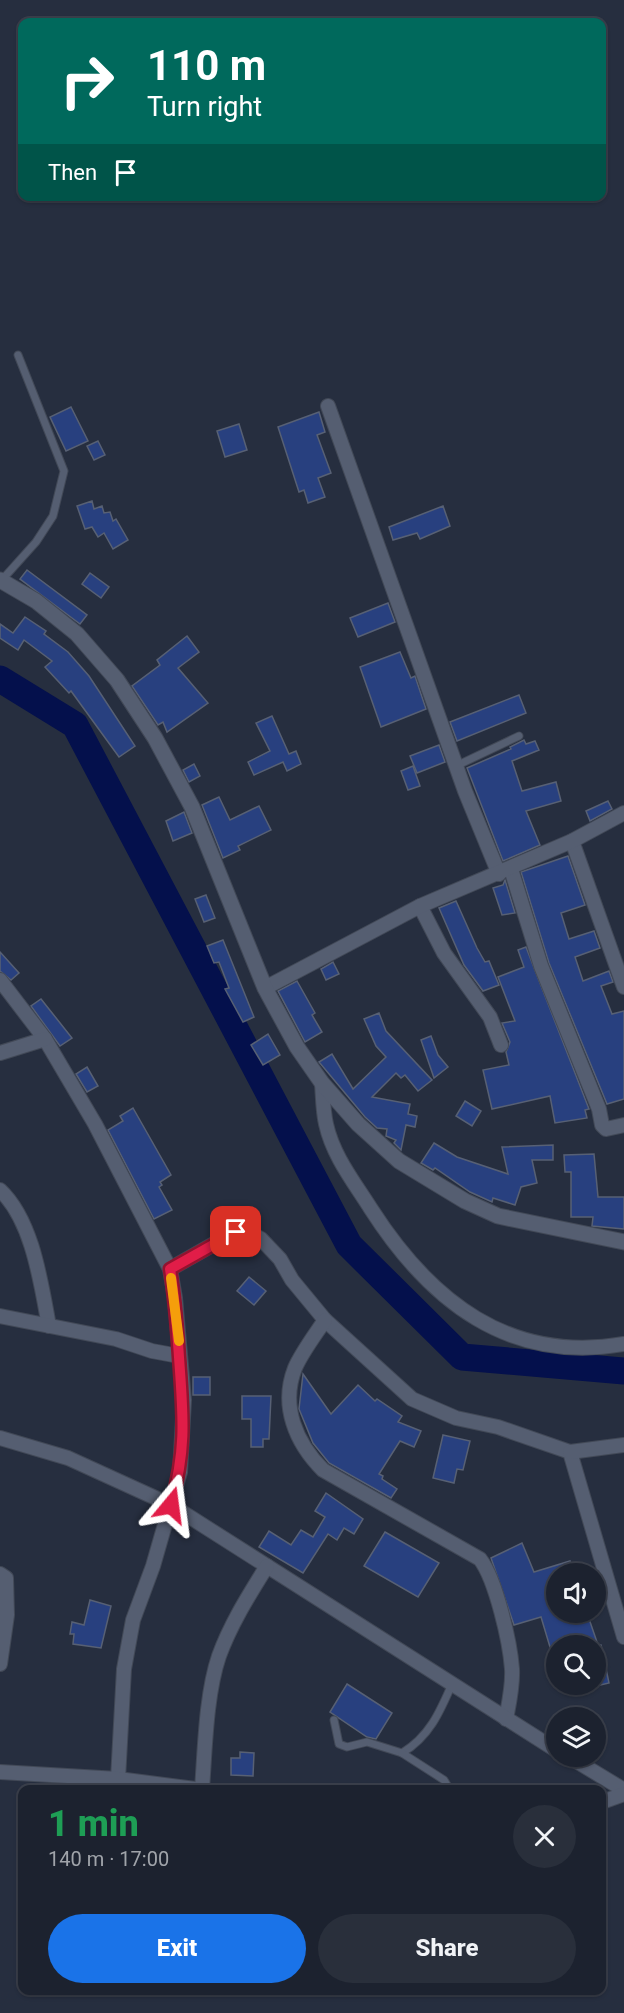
<!DOCTYPE html>
<html lang="en">
<head>
<meta charset="utf-8">
<style>
  body { margin:0; font-family:Roboto,sans-serif; background:#292f3b; color:#f1f3f6; height:100vh; display:flex; flex-direction:column; font-size:22px; white-space:nowrap }
  * { box-sizing:border-box; margin:0 }
  p { font-size:20px; color:#a0a4aa }
  .icon { flex:none; width:33px; height:33px; fill:none; stroke:currentColor; stroke-width:2; stroke-linecap:round; stroke-linejoin:round }
  .map { position:relative; flex:1; overflow:hidden }
  .sheet { position:absolute; left:18px; top:1785px; width:588px; height:210px; display:flex; flex-direction:column; background:#1c222f; border-radius:12px; box-shadow:0 2px 4px #0004,0 0 0 2px #3a3f4b }
  .sheet>* { flex:none }
  .banner { position:absolute; left:18px; top:18px; width:588px; height:183px; border-radius:12px; box-shadow:0 2px 4px #0004,0 0 0 2px #3a3f4b; background:#00695c; color:#fff; overflow:hidden }
  .fabs { position:absolute; left:546px; top:1563px; display:grid; gap:12px }
  .fabs a { display:grid; place-items:center; width:60px; height:60px; border-radius:50%; background:#1c222f; box-shadow:0 2px 4px #0004,0 0 0 2px #3a3f4b; font-size:30px }
  .pin { position:absolute; display:grid; place-items:center; width:51px; height:51px; color:#fff; margin:-26px; border-radius:12px; box-shadow:0 3px 9px #0006 }
  .me { position:absolute; width:66px; margin:-33px; rotate:16deg; stroke-linejoin:round; filter:drop-shadow(0 0 4px #0008) }
  .turn { display:flex; align-items:center; gap:21px; height:126px; padding:0 30px; font-size:27px }
  .turn .icon { width:78px; height:78px; stroke-width:2.5 }
  .turn b { display:block; font-size:42px; line-height:51px }
  .then { display:flex; align-items:center; height:57px; padding:0 30px; background:#0003; gap:12px; font-size:22px }
  .round { display:grid; place-items:center; flex:none; width:63px; height:63px; border-radius:32px; background:#292f3b }
  .headline { display:flex; align-items:center; justify-content:space-between; height:102px; padding:0 30px }
  h1 { font-size:36px; font-weight:800; line-height:45px; color:#1e9e55 }
  .action { display:flex; gap:12px; margin-top:auto; padding:12px 30px }
  .action a { flex:1; height:69px; border-radius:36px; background:#1a73e8; color:#fff; font-size:24px; font-weight:800; line-height:69px; text-align:center }
  .action a+a { background:#292f3b; color:#f1f3f6 }
  .map>svg:first-child { display:block }
  .lines { fill:none; stroke-linecap:round; stroke-linejoin:round }
  .river { stroke:#04104c; stroke-width:27 }
  .building { fill:#28407f; stroke:#576074; stroke-width:1.5 }
  .service-casing { stroke:#424957; stroke-width:9 }
  .minor-casing { stroke:#424957; stroke-width:16 }
  .tertiary-casing { stroke:#424957; stroke-width:17 }
  .service { stroke:#555e71; stroke-width:7 }
  .minor { stroke:#555e71; stroke-width:14 }
  .tertiary { stroke:#555e71; stroke-width:15 }
  .route-casing { stroke:#92132f; stroke-width:15 }
  .route { stroke:#e11d48; stroke-width:10 }
  .slow { stroke:#f59e0b; stroke-width:10 }
</style>
</head>
<body>
<div class="map">
<svg width="624" height="2013" viewBox="0 0 624 2013">
  <rect width="100%" height="100%" fill="#262e3f"/>
  <g class="lines">
    <!-- river -->
    <path class="river" d="M0,679L75,725L349,1245L462,1357L624,1371"/>
  </g>
  <!-- building -->
  <g class="building">
    <path d="M71,407L88,441L66,451L50,417Z"/>
    <path d="M319,412L325,432L317,435L331,473L318,478L325,497L308,503L304,490L299,492L278,427Z"/>
    <path d="M239,424L247,450L225,457L217,431Z"/>
    <path d="M98,441L105,455L94,460L87,446Z"/>
    <path d="M92,501L94,509L102,506L104,513L110,512L113,521L116,519L128,540L113,549L104,533L98,537L92,527L85,529L77,506Z"/>
    <path d="M443,506L450,526L420,539L417,533L393,540L389,527Z"/>
    <path d="M27,570L87,615L80,624L20,579Z"/>
    <path d="M90,573L109,587L101,598L82,584Z"/>
    <path d="M388,603L395,622L358,637L350,618Z"/>
    <path d="M25,617L46,631L44,634L68,652L89,676L135,746L119,757L71,691L69,693L45,667L52,661L24,640L18,650L0,638V624L13,633Z"/>
    <path d="M187,636L199,652L178,668L208,703L167,732L163,722L158,725L132,686L160,665L157,660Z"/>
    <path d="M400,652L411,678L415,676L426,709L381,727L360,667Z"/>
    <path d="M519,695L526,713L457,741L450,722Z"/>
    <path d="M272,716L289,754L296,751L301,764L287,771L283,762L254,775L248,762L270,751L256,723Z"/>
    <path d="M524,740L526,744L535,741L539,750L512,761L522,791L556,782L561,801L526,811L540,845L503,861L467,768L511,749L510,747Z"/>
    <path d="M439,745L445,762L417,773L410,756Z"/>
    <path d="M194,764L200,776L189,782L183,770Z"/>
    <path d="M413,766L420,786L408,790L401,771Z"/>
    <path d="M219,797L230,820L259,806L271,830L238,846L240,850L223,858L202,805Z"/>
    <path d="M608,801L612,809L590,821L586,811Z"/>
    <path d="M184,812L192,833L173,841L166,821Z"/>
    <path d="M568,856L585,905L561,913L569,939L594,931L600,948L575,957L583,981L609,971L613,982L601,986L612,1014L624,1011V1099L607,1104L549,963L521,872Z"/>
    <path d="M505,880L515,913L502,915L493,888L503,885Z"/>
    <path d="M206,895L215,918L204,922L195,899Z"/>
    <path d="M456,901L477,948L485,962L489,961L499,985L483,991L464,965L439,908Z"/>
    <path d="M223,940L254,1017L243,1022L225,989L229,988L219,962L214,963L207,946Z"/>
    <path d="M526,947L589,1109L585,1110L587,1118L555,1123L550,1096L492,1109L483,1070L509,1065L506,1052L510,1042L502,1023L515,1021L498,977L524,967L518,950Z"/>
    <path d="M0,952L19,973L11,980L0,971Z"/>
    <path d="M333,962L339,974L326,980L321,969Z"/>
    <path d="M297,981L315,1013L312,1015L322,1032L305,1042L278,991Z"/>
    <path d="M41,999L72,1038L60,1046L31,1006Z"/>
    <path d="M379,1013L386,1031L432,1080L418,1091L405,1075L401,1078L396,1073L372,1097L410,1104L408,1114L417,1116L415,1127L406,1125L401,1150L394,1143L396,1140L386,1136L387,1129L377,1128L365,1117L319,1062L332,1054L353,1089L386,1057L376,1046L364,1019Z"/>
    <path d="M268,1034L280,1055L263,1065L251,1045Z"/>
    <path d="M431,1036L438,1055L448,1067L434,1078L421,1040Z"/>
    <path d="M87,1067L98,1086L87,1092L76,1074Z"/>
    <path d="M465,1101L481,1111L472,1126L456,1116Z"/>
    <path d="M133,1108L171,1175L160,1182L162,1185L159,1187L172,1210L154,1219L108,1130L123,1121L120,1116Z"/>
    <path d="M434,1143L457,1157L508,1174L502,1147L553,1145V1160H532L537,1183L521,1187L515,1205L493,1198L492,1202L470,1192L435,1168L433,1170L421,1163Z"/>
    <path d="M594,1154L598,1197H624V1229L592,1226L593,1217H571V1172H565L564,1155Z"/>
    <path d="M249,1277L266,1291L254,1305L237,1291Z"/>
    <path d="M303,1374L331,1414L358,1385L375,1401L377,1399L402,1416L398,1422L421,1431L414,1447L400,1441L379,1474L383,1476L382,1479L397,1489L391,1498L329,1463L313,1443L299,1409Z"/>
    <rect x="193" y="1377" width="17" height="18"/>
    <path d="M242,1396H271L269,1439H263V1447H251V1419H242Z"/>
    <path d="M443,1435L470,1441L463,1470L457,1469L454,1483L433,1478Z"/>
    <path d="M326,1493L363,1519L354,1534L344,1528L337,1540L328,1534L303,1573L259,1547L269,1531L291,1545L301,1530L313,1537L325,1517L315,1511Z"/>
    <path d="M385,1532L439,1563L418,1597L364,1566Z"/>
    <path d="M522,1543L534,1572L570,1561L574,1574H556V1612H566L568,1619L587,1613L598,1645H601L609,1683L596,1686V1646H578L577,1638L550,1647L541,1617L514,1625L491,1558Z"/>
    <path d="M90,1600L111,1606L101,1648L73,1644L74,1634H70L72,1622L84,1625Z"/>
    <path d="M347,1684L392,1713L376,1739L367,1737L330,1712Z"/>
    <path d="M240,1752L254,1753L253,1776L231,1775V1758H240Z"/>
  </g>
  <g class="lines">
    <!-- service casing -->
    <g class="service-casing">
      <g id="service">
        <path d="M1,581L36,542L53,516L64,471L18,355"/>
        <path d="M456,766L519,736"/>
        <path d="M334,1720L339,1744L347,1747L367,1742L402,1753C429,1737 440,1712 452,1684"/>
        <path d="M402,1753L444,1780L450,1790"/>
      </g>
    </g>
    <!-- minor casing -->
    <g class="minor-casing">
      <g id="minor">
        <path d="M328,406L465,791L499,874"/>
        <path d="M572,841L624,987"/>
        <path d="M511,869L541,966L599,1109L602,1125L606,1129L624,1125"/>
        <path d="M420,906L444,953L490,1017L501,1045"/>
        <path d="M0,980L45,1039L95,1124L170,1269L175,1298L184,1400L180,1472L153,1566L133,1620L124,1669L118,1779"/>
        <path d="M265,988L420,906L572,841L624,813"/>
        <path d="M0,1053L45,1039"/>
        <path d="M322,1083C323,1097 323,1111 326,1124C333,1156 354,1182 371,1209C430,1301 509,1364 624,1344"/>
        <path d="M0,1190C33,1221 41,1284 49,1326"/>
        <path d="M170,1269L235,1232H248L261,1239L280,1259L292,1280L325,1320L412,1399L456,1418L498,1427L570,1452L624,1637"/>
        <path d="M0,1316L116,1339L152,1351L179,1356"/>
        <path d="M325,1320C315,1335 302,1352 295,1368C280,1406 296,1443 323,1470L480,1559C496,1580 510,1642 512,1669C513,1686 509,1703 506,1719"/>
        <path d="M0,1438L68,1458L171,1505L556,1750"/>
        <path d="M570,1452L624,1445"/>
        <path d="M0,1574L6,1578L7,1615L0,1664"/>
        <path d="M568,1756L624,1790"/>
        <path d="M0,1772L118,1779L203,1790"/>
        <path d="M202,1789C205,1749 206,1694 219,1656C231,1623 249,1595 267,1566"/>
        <path d="M602,1802L624,1794"/>
      </g>
    </g>
    <!-- tertiary casing -->
    <g class="tertiary-casing">
      <path id="tertiary" d="M0,580L36,601L77,634L117,680L155,738L192,807L265,988L297,1047L322,1083L358,1124L399,1161L465,1201L498,1216L624,1242"/>
    </g>
    <!-- service -->
    <use href="#service" class="service"/>
    <!-- minor -->
    <use href="#minor" class="minor"/>
    <!-- tertiary -->
    <use href="#tertiary" class="tertiary"/>
  </g>
  <g class="lines">
    <!-- route casing -->
    <g class="route-casing">
      <path id="route" d="M171,1505C187,1447 183,1415 179,1357C177,1327 175,1299 170,1269L236,1232"/>
    </g>
    <!-- route -->
    <use href="#route" class="route"/>
    <!-- slow -->
    <path class="slow" d="M171,1278L179,1341"/>
  </g>
</svg>
<div class="fabs">
<a><svg class="icon" aria-label="sound" viewBox="0 0 24 24"><path d="M4 9h4l5-4v14l-5-4H4zM17 9q2 3 0 6"/></svg></a>
<a><svg class="icon" aria-label="search" viewBox="0 0 24 24"><circle cx="10" cy="10" r="6"/><path d="M15 15l6 6"/></svg></a>
<a><svg class="icon" aria-label="layers" viewBox="0 0 24 24"><path d="M12 4l9 5-9 5-9-5zM3 14l9 5 9-5"/></svg></a>
</div>
<div class="pin" style="left:236px;top:1232px;background:#d93025"><svg class="icon" aria-label="arrive" viewBox="0 0 24 24"><path d="M6 21V4h12l-3 4 3 4H6"/></svg></div>
<svg class="me" style="left:171px;top:1505px" viewBox="-20 -20 40 40"><path d="M0-17L14 15 0 8-14 15z" fill="#e11d48" stroke="#fff" stroke-width="4"/></svg>
<div class="banner">
<div class="turn"><svg class="icon" aria-label="right" viewBox="0 0 24 24"><path d="M7 20v-9h11M14 6l5 5-5 5"/></svg><div><b>110 m</b>Turn right</div></div>
<div class="then">Then<svg class="icon" aria-label="arrive" viewBox="0 0 24 24"><path d="M6 21V4h12l-3 4 3 4H6"/></svg></div>
</div>
<section class="sheet">
<div class="headline"><div><h1>1 min</h1><p>140 m · 17:00</p></div><a class="round"><svg class="icon" aria-label="close" viewBox="0 0 24 24"><path d="M6 6l12 12M18 6L6 18"/></svg></a></div>
<div class="action"><a>Exit</a><a>Share</a></div>
</section>
</div>
</body>
</html>
